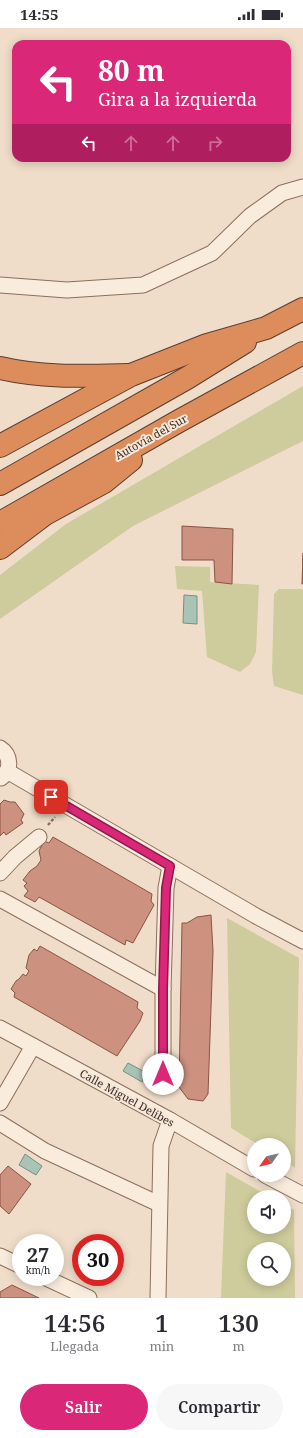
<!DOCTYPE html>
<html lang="es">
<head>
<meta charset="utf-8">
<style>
  body { margin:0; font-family:"Noto Serif",serif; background:#f7f7f7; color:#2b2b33; height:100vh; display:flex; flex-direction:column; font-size:15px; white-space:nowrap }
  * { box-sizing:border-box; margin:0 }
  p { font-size:13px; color:#7c7c81 }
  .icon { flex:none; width:22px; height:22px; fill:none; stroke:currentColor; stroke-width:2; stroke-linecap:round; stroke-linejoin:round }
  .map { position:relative; height:1270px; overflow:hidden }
  .sheet { display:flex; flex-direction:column; background:#fff; flex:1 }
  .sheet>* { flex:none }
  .hud { position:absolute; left:12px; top:12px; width:279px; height:122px; border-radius:12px; box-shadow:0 2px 10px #0003; background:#db2777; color:#fff; overflow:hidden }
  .needle { width:26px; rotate:236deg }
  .controls { position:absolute; left:247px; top:1110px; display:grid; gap:8px }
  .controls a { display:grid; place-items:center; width:44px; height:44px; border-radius:50%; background:#fff; box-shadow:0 2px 10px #0003; font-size:20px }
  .speed { position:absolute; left:12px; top:1206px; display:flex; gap:8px; font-size:20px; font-weight:700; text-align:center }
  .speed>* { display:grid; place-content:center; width:52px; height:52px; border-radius:50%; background:#fff; box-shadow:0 2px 10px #0003; line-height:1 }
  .speed small { font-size:10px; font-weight:400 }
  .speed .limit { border:6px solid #d22; background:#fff; color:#111 }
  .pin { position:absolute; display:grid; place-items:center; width:34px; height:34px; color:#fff; margin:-17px; border-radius:8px; box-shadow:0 2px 6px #0006 }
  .me { position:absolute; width:44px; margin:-22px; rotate:0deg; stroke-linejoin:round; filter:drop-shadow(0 0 3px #0008) }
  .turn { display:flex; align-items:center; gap:14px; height:84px; padding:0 20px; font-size:18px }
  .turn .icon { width:52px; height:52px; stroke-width:2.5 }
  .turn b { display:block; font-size:28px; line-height:34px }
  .lanes { display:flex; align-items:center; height:38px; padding:0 20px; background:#0003; justify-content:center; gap:20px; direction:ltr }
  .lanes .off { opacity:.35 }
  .eta { display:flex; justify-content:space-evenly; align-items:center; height:68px; text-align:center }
  .eta b { font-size:24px; font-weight:600; line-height:28px }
  .action { display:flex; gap:8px; margin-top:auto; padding:8px 20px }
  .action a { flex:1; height:46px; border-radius:24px; background:#db2777; color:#fff; font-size:16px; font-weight:600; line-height:46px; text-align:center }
  .action a+a { background:#f7f7f7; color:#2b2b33 }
  .status { display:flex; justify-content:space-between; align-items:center; height:28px; padding:0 20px; background:#fff; direction:ltr }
  .status svg { height:11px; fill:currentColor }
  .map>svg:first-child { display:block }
  .green { fill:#cecb9c; fill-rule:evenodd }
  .water { fill:#aac3b7; stroke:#709283 }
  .building { fill:#cd917f; stroke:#8b5343 }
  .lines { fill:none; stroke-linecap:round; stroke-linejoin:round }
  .minor-casing { stroke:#8c6e5d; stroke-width:17 }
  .motorway-casing { stroke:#5a3d31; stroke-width:24 }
  .path { stroke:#8c6e5d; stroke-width:2.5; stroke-dasharray:3 2; stroke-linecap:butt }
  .minor { stroke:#f9ecdd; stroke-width:15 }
  .motorway { stroke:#dd8d5b; stroke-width:22 }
  .route-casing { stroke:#8e194d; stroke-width:10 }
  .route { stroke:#db2777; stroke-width:7 }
  .labels { text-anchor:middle; stroke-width:4; stroke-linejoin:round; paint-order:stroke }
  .street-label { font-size:11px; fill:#3c2921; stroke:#f6e8d9 }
</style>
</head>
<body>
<div class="status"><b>14:55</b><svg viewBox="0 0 49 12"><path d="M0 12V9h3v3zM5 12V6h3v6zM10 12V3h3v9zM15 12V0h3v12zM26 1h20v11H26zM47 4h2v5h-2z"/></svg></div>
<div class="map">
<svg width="303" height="1270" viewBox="0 0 303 1270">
  <rect width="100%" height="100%" fill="#efddc9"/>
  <!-- green -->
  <g class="green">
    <path d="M303,358V413L133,498L0,591V547L66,496Z"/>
    <path d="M175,538L210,539V554L259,557L256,624L250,636L240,644L207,629L202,563L177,561Z"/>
    <path d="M279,561H303V667L274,658L272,644L274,566Z"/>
    <path d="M227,890L299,930L295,1140L284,1132V1117H259L231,1100Z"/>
    <path d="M226,1144L270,1169H254V1199H284V1177L294,1182L295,1270H221ZM254,1221H284V1251H254Z"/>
  </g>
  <!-- water -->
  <g class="water">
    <path d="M184,567L197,568V596L183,595Z"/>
    <path d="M128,1035L143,1043L145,1040L148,1042L142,1054L123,1043Z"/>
    <path d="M25,1126L42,1138L36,1147L19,1137Z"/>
  </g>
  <!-- building -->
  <g class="building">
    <path d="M182,498L233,501L232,556L215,554L214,532H182Z"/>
    <path d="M303,525V556H302Z"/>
    <path d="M4,772L10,774H15L24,786L21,792L23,795L6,807L4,804L0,808V776Z"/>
    <path d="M53,809L152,866L151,873L154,877L133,915L126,912L125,917L39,869L35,874L24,868L28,863L24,858L27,855L23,852L30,843L37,838L41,832L39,823L44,813L49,815Z"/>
    <path d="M211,887L213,923L208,1066L203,1073L188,1071L179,1059L182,895H187L197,889Z"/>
    <path d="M40,918L138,974L137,980L143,985L140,993L117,1028L14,969L15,965L11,961L16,953L19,951L23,946L26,948L29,943L26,940L29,927L34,921L37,923Z"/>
    <path d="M8,1138L31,1156L9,1186L0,1178V1147Z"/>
    <path d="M12,1257L39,1270H0V1264Z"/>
  </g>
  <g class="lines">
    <!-- minor casing -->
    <g class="minor-casing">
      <g id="minor">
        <path d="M0,257L67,262L143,257L212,225L250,188L282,165L303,159"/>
        <path d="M0,720C11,727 12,743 1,750"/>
        <path d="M7,743L256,888L303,913"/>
        <path d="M0,845L15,829L39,809"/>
        <path d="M0,871L163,961"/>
        <path d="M0,1000L170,1092L254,1141"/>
        <path d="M163,1046V961L166,860L170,838"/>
        <path d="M0,1075L33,1018"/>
        <path d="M0,1095L45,1123L159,1176"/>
        <path d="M265,1147L303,1167"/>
        <path d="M0,1228L21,1238"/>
        <path d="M44,1249L89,1270"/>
        <path d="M158,1270L161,1118L170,1092"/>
      </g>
    </g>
    <!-- motorway casing -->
    <g class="motorway-casing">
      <g id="motorway">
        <path d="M0,340C42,350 86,348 128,347"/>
        <path d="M0,418L131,347L207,317L266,300L303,281"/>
        <path d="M0,456L187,350L245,314"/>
        <path d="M0,495L179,393L303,325"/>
        <path d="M0,520L45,486L104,454L131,432"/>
      </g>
    </g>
    <!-- path -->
    <path class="path" d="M48,797L55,789"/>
    <!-- minor -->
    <use href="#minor" class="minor"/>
    <!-- motorway -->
    <use href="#motorway" class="motorway"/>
  </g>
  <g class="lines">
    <!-- route casing -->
    <g class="route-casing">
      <path id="route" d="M51,769L170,838L166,860L163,961V1046"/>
    </g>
    <!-- route -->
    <use href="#route" class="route"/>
  </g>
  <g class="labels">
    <!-- street labels -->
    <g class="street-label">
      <text transform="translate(151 409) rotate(-29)" y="4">Autovía del Sur</text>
      <text transform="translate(127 1070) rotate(29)" y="4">Calle Miguel Delibes</text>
    </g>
  </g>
</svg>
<div class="controls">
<a><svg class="needle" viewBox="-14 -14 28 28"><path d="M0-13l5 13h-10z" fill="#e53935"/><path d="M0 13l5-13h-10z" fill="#7c7c81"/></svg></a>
<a><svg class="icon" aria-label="sound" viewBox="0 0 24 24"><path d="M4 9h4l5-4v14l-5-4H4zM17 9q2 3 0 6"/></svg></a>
<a><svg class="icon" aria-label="search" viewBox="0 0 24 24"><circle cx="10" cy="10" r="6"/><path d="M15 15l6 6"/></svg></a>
</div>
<div class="speed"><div>27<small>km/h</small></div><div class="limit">30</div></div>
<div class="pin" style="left:51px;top:769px;background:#d93025"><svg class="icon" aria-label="arrive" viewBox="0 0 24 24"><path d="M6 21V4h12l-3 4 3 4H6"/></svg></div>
<svg class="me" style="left:163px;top:1046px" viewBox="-20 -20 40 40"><circle r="19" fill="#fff"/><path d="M0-13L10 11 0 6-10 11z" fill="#db2777"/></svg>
<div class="hud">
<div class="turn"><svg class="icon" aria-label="left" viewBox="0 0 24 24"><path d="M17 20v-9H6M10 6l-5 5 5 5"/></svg><div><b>80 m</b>Gira a la izquierda</div></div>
<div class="lanes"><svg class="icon" aria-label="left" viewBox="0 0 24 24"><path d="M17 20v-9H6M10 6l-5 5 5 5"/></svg><svg class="icon off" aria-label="ahead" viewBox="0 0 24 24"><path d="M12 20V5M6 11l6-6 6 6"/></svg><svg class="icon off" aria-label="ahead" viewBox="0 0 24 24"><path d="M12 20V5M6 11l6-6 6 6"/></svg><svg class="icon off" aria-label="right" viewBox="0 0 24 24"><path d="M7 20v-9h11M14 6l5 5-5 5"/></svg></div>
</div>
</div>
<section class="sheet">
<div class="eta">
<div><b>14:56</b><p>Llegada</p></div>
<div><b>1</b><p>min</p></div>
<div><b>130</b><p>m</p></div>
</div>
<div class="action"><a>Salir</a><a>Compartir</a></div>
</section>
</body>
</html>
